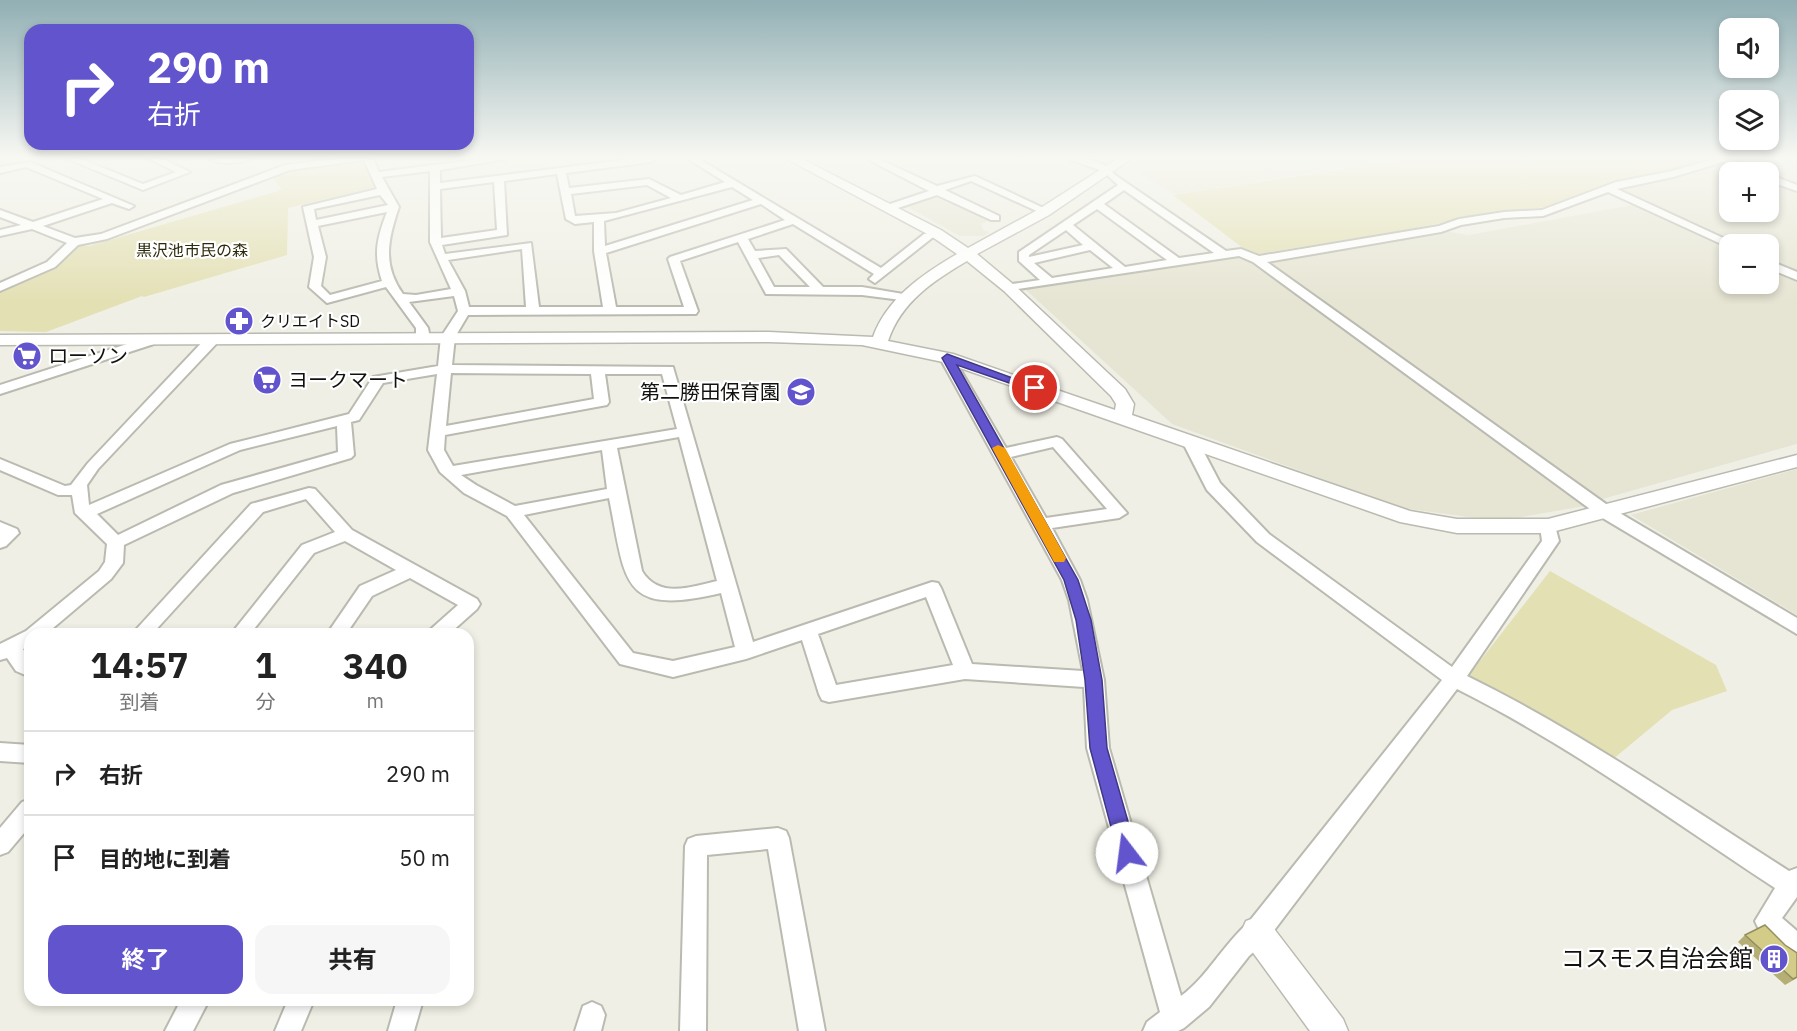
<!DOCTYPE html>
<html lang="ja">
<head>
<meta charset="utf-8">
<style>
  body { margin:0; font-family:"IBM Plex Sans","Noto Sans JP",sans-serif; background:#f6f6f6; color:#222; height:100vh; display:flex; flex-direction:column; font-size:22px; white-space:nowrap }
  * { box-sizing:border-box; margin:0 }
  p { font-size:20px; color:#767676 }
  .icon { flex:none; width:33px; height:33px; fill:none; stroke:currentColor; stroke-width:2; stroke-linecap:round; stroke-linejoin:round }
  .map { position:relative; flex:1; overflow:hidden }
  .sheet { position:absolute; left:24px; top:628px; width:450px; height:378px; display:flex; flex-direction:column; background:#fff; border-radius:18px; box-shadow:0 3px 9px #0003 }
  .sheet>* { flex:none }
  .top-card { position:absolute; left:24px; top:24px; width:450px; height:126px; border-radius:18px; box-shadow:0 3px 9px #0003; background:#6254cd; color:#fff; overflow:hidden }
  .buttons { position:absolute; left:1719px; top:18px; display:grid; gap:12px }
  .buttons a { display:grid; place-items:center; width:60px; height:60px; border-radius:12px; background:#fff; box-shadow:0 3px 9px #0003; font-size:30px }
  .pin { position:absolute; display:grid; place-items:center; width:51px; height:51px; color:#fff; margin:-26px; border:3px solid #fff; border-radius:50%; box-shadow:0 2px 6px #0007 }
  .me { position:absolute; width:66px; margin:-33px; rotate:345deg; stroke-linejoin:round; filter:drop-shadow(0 0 4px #0008) }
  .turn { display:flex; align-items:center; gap:21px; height:126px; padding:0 24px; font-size:27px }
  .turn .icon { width:78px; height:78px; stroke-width:2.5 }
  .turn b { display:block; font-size:42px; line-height:51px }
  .eta { display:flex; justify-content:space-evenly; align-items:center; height:102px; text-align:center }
  .eta b { font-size:36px; font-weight:700; line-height:42px }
  .button { display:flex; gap:12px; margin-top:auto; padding:12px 24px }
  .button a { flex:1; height:69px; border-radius:18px; background:#6254cd; color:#fff; font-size:24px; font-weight:700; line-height:69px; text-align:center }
  .button a+a { background:#f6f6f6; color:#222 }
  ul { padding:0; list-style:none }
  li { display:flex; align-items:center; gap:18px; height:84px; padding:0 24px; border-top:2px solid #e0e0e0 }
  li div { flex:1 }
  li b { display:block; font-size:22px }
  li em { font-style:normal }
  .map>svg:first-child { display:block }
  .built { fill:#e6e5d3 }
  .green { fill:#e3e0b3 }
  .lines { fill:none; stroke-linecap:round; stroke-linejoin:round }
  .minor-casing { stroke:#babab0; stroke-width:4 }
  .tertiary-casing { stroke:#babab0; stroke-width:3 }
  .minor { fill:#fff; fill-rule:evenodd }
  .tertiary { fill:#fff; fill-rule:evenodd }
  .wall { fill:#b5af75 }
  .building { fill:#d2cc88; stroke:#938f5f; stroke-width:1.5 }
  .route { fill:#6254cd; stroke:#403785; stroke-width:1.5 }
  .slow { fill:#f59e0b }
  .labels { text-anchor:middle; stroke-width:4.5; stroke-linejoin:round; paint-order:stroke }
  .far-park-label { font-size:16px; fill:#2d2a0b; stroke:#fff }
  .far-poi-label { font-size:16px; fill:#12110e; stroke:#fff; text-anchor:start }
  .poi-label { font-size:20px; fill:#12110e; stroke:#fff; text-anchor:start }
  .near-poi-label { font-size:24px; fill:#12110e; stroke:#fff; text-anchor:end }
</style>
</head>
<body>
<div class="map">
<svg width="1797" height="1031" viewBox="0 0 1797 1031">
  <rect width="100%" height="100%" fill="#efefe5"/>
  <!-- built -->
  <g class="built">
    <path d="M1141,159H1391L1394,160L1175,194L1128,166Z"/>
    <path d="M1745,159H1797V185L1737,162Z"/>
    <path d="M1730,165L1750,172H1730V212H1768L1769,180L1797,191V273L1769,260L1768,244H1735L1619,191Z"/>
    <path d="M936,193L992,219L981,224L983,230L989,232L984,236H960L904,205Z"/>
    <path d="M1632,205L1729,250L1730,284H1768L1769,268L1797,282V444L1599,500L1267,262L1445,231L1469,235Z"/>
    <path d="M1237,256L1255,263L1585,506L1498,521L1402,508L1172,424L1025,289Z"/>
    <path d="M1797,469V615L1631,515Z"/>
  </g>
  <!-- green -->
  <g class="green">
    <path d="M1714,159L1687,168L1624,180L1546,207L1478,215L1407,230L1252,255L1173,195L1403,160Z"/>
    <path d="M367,163L377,187L288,208L287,255L144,297L142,296L46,332L0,331V289L62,261L78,245L89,246L282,190L270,174L287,169Z"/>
    <path d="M1550,571L1716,665L1727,691L1672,710L1612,760L1466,679Z"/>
  </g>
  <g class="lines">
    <!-- minor casing -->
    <g class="minor-casing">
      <g id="minor">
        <path d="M68,159H81L143,184L176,172L150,159H163L190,172L143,190Z"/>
        <path d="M209,159H249C241,164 217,164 209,159Z"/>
        <path d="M336,159H373L379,172L481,159H507L440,170V183L631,159H656L651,162L566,173L569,188L649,179L681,195L725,182L688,159H699L881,268L924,234L940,231V235L932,238L875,283L869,279L874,274L793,224L748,239L755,251L786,249L823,287H862L909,295V301L862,295L766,294L738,242L680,261L698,311L696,314L468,315L455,337L452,365L673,367L753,642L932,582L938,583L941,588L972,664L1083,671L1069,600L1062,580L940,358L942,355H952L1006,448L1057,437L1062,439L1127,513L1119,518L1052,528L1080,580L1087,600L1104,680L1109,748L1181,996C1208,976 1223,945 1248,923L1442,680L1257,542L1207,490L1182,441L1190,436L1198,441L1220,483L1269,534L1452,667L1542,541L1540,526L1542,522H1554L1559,541L1467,676C1579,731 1684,804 1789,871L1797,868V897L1782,918L1797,931V960C1781,954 1761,937 1755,921L1775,888C1671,820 1569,745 1457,689L1266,941L1249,956L1209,1007L1184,1028L1178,1031H1143L1147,1022L1160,1012L1087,748L1084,687L965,679L829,702L822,700L819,694L802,640L746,659L673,677L620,664L507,516L464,493L440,472L428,450L437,374L383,383L359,420L351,422L354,455L351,458L233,493L124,545L123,563L111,579L46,634H30V646L23,649L30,661V677L16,671L7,658L0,660V644L26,631L99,571L105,562L107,544L75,513L72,495H58L0,470V459L65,486L71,485L88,463L207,337H217V343L98,469L87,485L89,505L230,444L349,414L373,377L438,366L441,337L458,311L454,296L409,302L428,328L430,338L423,342L416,338V328L386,287L327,303L309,287L314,257L303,207L377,189L364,160L290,170L107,239L78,245L55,267L0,291V283L47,262L67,243L32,229L0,236V230L21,225L0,217V210L33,222L103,199L26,167L0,173V167L30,162L134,206L129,209L112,203L43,226L75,238L101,234L285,165ZM430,171V242L451,289L416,295L403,294C382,265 388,239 399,207L382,177ZM557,174L566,219L575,224L594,222V251L603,307H539L531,243L445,254L442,245L507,235L504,181ZM494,182L497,230L441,238L440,189ZM647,185L671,198L616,213L575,216L571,194ZM732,187L753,200L605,246L604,221ZM380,195L388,205L316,220L314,209ZM761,204L785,220L670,257L668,259L684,307H616L606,253ZM387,212C377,238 373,254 382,281L330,295L321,286L326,257L318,226ZM522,249L526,307H469L465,291L448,260ZM779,255L810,287H774L758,258ZM451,373L591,374L594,399L446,426ZM605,374H662L677,429L453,466L444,450L445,435L607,405L609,402ZM337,426L338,452L221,485L118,535L97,514L240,450ZM679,437L717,581C691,587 659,599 642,571L617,448ZM1053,447L1107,509L1046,518L1011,457ZM602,450L607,489L515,506L476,485L461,475ZM609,498C626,582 620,617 721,593L735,647L673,661L633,653L524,515ZM926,597L953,665L836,685L818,634Z"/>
        <path d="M867,159H879L937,186L975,176L1050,211L1041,213L971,181L945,190L999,216V220H991L937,195L892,210H884V206L929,191Z"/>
        <path d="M1068,159C1085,158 1105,161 1115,175L1226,251L1241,249L1259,256L1439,226L1459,219L1504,212L1542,210L1616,182L1672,171L1714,159H1731L1761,170L1763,172H1750L1723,162L1673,177L1617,189L1734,243L1735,244H1730V248L1608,192L1543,216L1504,218L1461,225L1441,232L1267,262L1613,509L1797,618V634L1601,517L1253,262L1239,256L1005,291V285L1040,280L1019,261V252L1118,185L1103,171ZM1124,190L1214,253L1179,258L1104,204ZM1097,209L1167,260L1125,267L1073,225ZM1066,230L1083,245L1029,257V255ZM1090,250L1113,268L1052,278L1034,263Z"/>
        <path d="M1768,174L1797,185V191L1768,181Z"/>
        <path d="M1768,260L1797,272V280L1768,268Z"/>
        <path d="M155,335L160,336V342L0,394V385Z"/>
        <path d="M309,488L315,489L352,530L477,599L480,604L477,609L449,634H429L431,629L458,605L410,578L372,596L346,634H327L360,586L396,570L345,541L314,553L250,634H231L302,545L335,532L306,499L263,512L152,634H132L251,504Z"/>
        <path d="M0,522L17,529L19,533L6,546L0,548Z"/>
        <path d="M0,743L30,745V763L0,761Z"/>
        <path d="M30,799V826L8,852L0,855V828L22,802Z"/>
        <path d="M778,828L786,831L789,838L825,1031H799L768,849L707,855L706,1031H680L685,846L688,839L696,836Z"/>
        <path d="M181,1000H209L193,1031H165Z"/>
        <path d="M288,1000H314L301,1031H275Z"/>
        <path d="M397,1000H423L414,1031H388Z"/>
        <path d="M592,1002L601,1006L605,1015L601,1031H575L583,1006Z"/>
      </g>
    </g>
    <!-- tertiary casing -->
    <g class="tertiary-casing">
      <g id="tertiary">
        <path d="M787,159H802L941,230L968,248L1039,209L1117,159H1131L1049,215L977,254L1014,285L1125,389L1134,404L1132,415L1410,511L1457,519H1548L1797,455V467L1548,533H1457L1400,522L943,362L862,345L769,342L0,345V335L769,332L873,337C887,298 923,274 957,254L931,236ZM967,261L1004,291L1111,396L1116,404L1115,410L953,354L888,341C901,302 933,281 967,261Z"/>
        <path d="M1257,917L1268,921L1343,1019L1348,1031H1310L1246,943L1241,932L1246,921Z"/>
      </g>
    </g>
    <!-- minor -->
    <use href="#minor" class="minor"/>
    <!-- tertiary -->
    <use href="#tertiary" class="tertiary"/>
  </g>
  <!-- wall -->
  <path class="wall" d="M1745,935L1785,945L1797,953V978L1785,985L1738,942Z"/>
  <!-- building -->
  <path class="building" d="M1765,925L1785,945L1797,953V977L1793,979L1745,935Z"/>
  <!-- sky -->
  <linearGradient id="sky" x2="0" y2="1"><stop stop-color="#91afb4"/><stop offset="0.52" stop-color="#f8f8f3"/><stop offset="1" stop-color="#f8f8f3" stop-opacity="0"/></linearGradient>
  <rect width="1797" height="303" fill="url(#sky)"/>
  <!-- route -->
  <path class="route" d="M947,354L1040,388L1030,390L957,365L1078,580L1091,620L1102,680L1107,748L1137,853L1134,859L1127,862L1121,859L1118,853L1090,748L1085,680L1076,620L1064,580L942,358Z"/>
  <!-- slow -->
  <path class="slow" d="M998,445L1005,448L1066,558L1064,562H1054L1052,558L992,448Z"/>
  <!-- icons -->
  <defs>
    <g id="pharmacy-disc" transform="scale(1.5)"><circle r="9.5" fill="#6254cd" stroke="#fff"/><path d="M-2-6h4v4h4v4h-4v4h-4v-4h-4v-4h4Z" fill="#fff"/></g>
    <g id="supermarket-disc" transform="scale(1.5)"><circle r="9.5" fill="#6254cd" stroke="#fff"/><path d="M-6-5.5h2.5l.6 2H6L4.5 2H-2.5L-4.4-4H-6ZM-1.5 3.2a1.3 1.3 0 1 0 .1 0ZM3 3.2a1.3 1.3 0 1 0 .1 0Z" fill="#fff"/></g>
    <g id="school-disc" transform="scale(1.5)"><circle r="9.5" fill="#6254cd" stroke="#fff"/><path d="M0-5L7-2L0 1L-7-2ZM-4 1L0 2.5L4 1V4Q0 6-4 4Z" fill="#fff"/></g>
    <g id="building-disc" transform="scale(1.5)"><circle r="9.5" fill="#6254cd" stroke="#fff"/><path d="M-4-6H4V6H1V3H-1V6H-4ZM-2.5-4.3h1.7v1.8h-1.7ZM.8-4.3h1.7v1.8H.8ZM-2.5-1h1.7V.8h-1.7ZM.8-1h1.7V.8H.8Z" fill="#fff"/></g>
  </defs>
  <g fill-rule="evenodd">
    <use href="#pharmacy-disc" x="239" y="321"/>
    <use href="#supermarket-disc" x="27" y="356"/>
    <use href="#supermarket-disc" x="267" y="380"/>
    <use href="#school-disc" x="801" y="392"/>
    <use href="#building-disc" x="1774" y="959"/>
  </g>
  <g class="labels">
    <!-- far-park labels -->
    <g class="far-park-label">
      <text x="192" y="256">黒沢池市民の森</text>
    </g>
    <!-- far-poi labels -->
    <g class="far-poi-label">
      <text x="260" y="327">クリエイトSD</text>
    </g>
    <!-- poi labels -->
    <g class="poi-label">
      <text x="48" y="363">ローソン</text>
      <text x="288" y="387">ヨークマート</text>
      <text x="780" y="399" text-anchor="end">第二勝田保育園</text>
    </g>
    <!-- near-poi labels -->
    <g class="near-poi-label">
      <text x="1753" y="967">コスモス自治会館</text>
    </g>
  </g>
</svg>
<div class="buttons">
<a><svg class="icon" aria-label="sound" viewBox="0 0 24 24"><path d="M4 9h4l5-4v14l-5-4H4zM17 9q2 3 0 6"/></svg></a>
<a><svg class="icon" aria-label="layers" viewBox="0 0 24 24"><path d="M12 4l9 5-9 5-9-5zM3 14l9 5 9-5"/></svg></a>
<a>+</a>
<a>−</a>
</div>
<div class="pin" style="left:1035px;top:388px;background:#d93025"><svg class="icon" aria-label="arrive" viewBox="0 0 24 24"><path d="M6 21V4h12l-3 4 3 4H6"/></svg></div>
<svg class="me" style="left:1127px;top:853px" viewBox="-20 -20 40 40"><circle r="19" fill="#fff"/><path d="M0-13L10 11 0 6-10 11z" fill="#6254cd"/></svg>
<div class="top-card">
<div class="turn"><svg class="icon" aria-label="right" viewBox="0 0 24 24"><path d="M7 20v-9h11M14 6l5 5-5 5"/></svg><div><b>290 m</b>右折</div></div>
</div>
<section class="sheet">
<div class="eta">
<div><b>14:57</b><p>到着</p></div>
<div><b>1</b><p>分</p></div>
<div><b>340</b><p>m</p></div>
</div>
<ul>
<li><svg class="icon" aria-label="right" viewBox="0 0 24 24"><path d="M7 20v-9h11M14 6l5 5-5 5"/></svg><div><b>右折</b></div><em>290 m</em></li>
<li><svg class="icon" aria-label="arrive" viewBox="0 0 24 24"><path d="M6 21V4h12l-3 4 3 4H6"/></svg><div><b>目的地に到着</b></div><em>50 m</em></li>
</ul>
<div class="button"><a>終了</a><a>共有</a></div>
</section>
</div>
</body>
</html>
